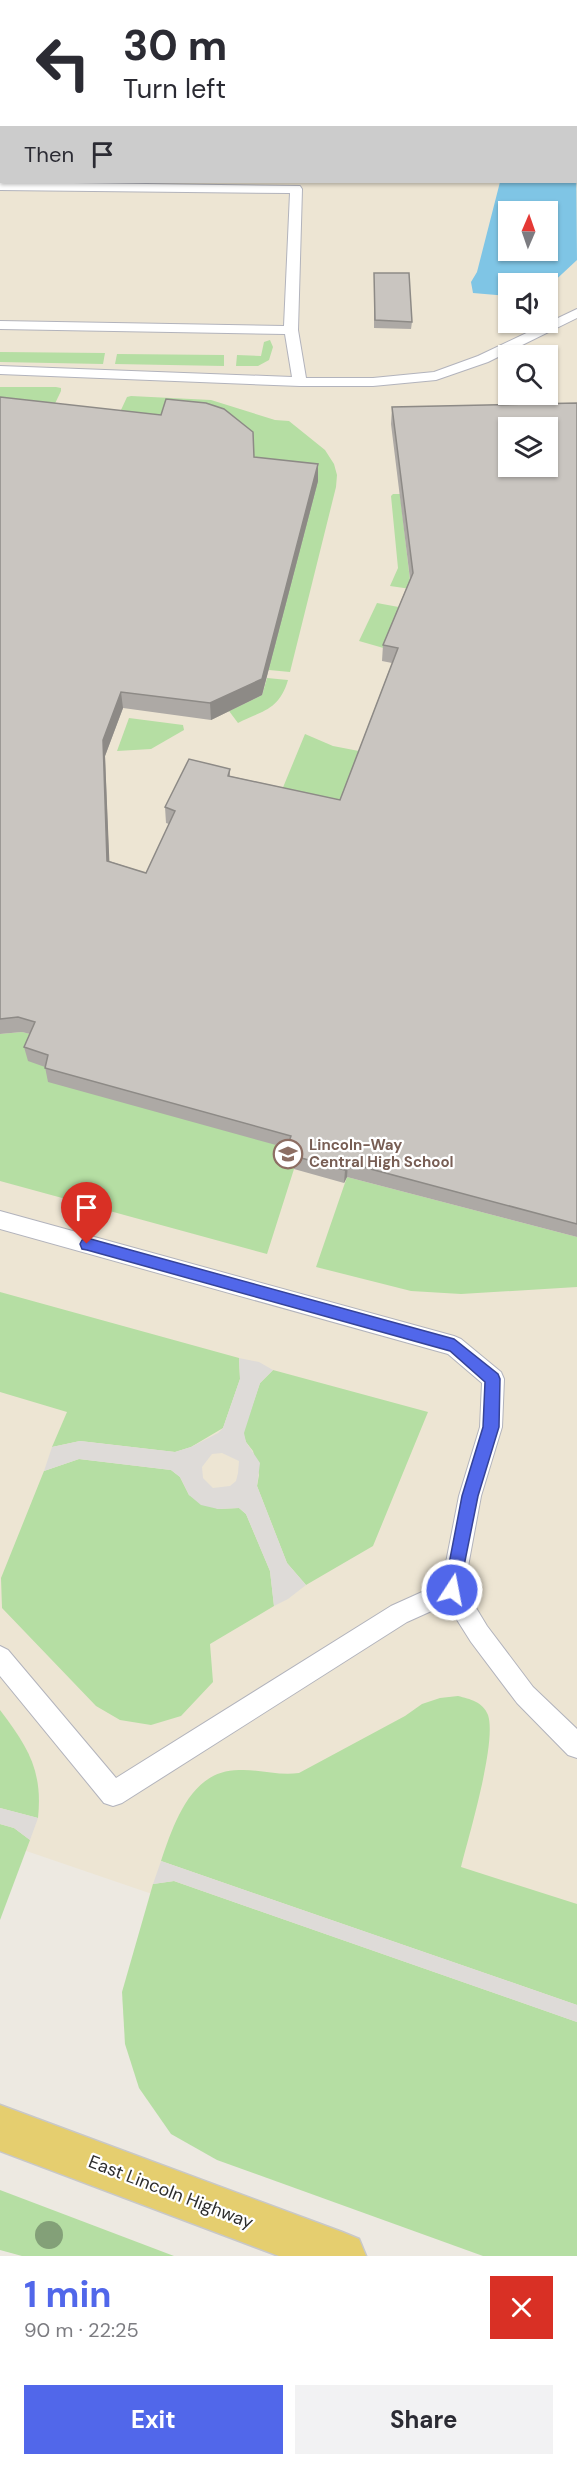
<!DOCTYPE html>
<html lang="en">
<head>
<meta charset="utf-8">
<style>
  body { margin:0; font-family:"DM Sans",sans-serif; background:#f2f2f3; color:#2b2b33; height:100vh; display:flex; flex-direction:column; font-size:22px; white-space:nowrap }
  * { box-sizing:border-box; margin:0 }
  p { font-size:20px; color:#7c7c81 }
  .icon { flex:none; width:33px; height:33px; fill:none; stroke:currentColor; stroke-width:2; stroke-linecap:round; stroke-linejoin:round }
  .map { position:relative; height:2256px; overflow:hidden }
  .panel { display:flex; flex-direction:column; background:#fff; flex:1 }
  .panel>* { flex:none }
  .top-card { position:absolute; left:0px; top:0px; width:578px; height:183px; box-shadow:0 2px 4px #0004; background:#fff; color:#2b2b33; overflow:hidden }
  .needle { width:39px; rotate:2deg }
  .fabs { position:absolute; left:498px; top:201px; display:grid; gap:12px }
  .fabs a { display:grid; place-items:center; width:60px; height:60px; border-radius:0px; background:#fff; box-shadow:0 2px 4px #0004; font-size:30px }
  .pin { position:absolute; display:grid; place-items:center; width:51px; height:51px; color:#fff; margin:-62px -26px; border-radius:50% 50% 50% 0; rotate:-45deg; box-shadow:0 0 6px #0007 }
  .pin .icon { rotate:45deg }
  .me { position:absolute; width:66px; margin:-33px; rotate:11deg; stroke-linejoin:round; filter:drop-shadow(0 0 4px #0008) }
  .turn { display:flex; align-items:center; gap:21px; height:126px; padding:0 24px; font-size:27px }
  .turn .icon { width:78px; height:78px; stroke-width:2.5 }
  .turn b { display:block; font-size:42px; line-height:51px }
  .then { display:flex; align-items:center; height:57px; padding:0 24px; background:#0003; gap:12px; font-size:22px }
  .round { display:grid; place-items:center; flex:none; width:63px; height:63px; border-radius:0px; background:#f2f2f3 }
  .head { display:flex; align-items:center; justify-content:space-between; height:102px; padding:0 24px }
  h1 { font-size:36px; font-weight:700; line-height:45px; color:#5167ea }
  .action { display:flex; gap:12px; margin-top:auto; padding:12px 24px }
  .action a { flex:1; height:69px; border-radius:0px; background:#5167ea; color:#fff; font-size:24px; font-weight:700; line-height:69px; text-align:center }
  .action a+a { background:#f2f2f3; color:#2b2b33 }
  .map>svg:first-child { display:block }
  .education { fill:#ede5d3; fill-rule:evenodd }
  .green { fill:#b5dea3 }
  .pitch { fill:#c5e4a0 }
  .plaza { fill:#dedbd8; fill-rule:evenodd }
  .water { fill:#7fc5e5; fill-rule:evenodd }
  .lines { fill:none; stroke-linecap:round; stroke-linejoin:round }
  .lane-casing { stroke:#b2b3bc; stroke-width:2 }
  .primary-casing { stroke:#c8c8c8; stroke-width:3 }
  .lane { fill:#fff; fill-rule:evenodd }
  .primary { fill:#e5ce6f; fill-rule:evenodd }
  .tree { fill:#83a078 }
  .wall { fill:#ada9a5 }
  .shaded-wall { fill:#8d8a86 }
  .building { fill:#c9c5c0; stroke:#8d8a86; stroke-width:1.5; fill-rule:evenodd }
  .route { fill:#5167ea; stroke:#354398; stroke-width:1.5 }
  .labels { text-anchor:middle; stroke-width:4.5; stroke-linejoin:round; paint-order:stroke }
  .education-label { font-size:15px; font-weight:bold; fill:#785e54; stroke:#fff; text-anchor:start }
  .near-street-label { font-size:18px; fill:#2d2d2d; stroke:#fff }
</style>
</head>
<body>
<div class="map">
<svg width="577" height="2256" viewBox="0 0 577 2256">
  <rect width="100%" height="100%" fill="#ede9e1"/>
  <!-- education -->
  <path class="education" d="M0,0H577V2039L0,1842ZM2,2H576V182H2ZM508,212H548V250H508ZM508,284H548V322H508ZM508,356H548V394H508ZM508,428H548V466H508Z"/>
  <!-- green -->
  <g class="green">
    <path d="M270,340L273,347L269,360L258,366H236L237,355L261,356L264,342Z"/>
    <path d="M0,352L105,353L103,364L0,362Z"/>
    <path d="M117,354L224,355V366L115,364Z"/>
    <path d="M0,387H56L61,388V391L50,414H0Z"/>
    <path d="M131,396L211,400L275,420L289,421L325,450L334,464L337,475L336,487L290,672L269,670L121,410L127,397Z"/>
    <path d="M393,494H400L411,589L390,586L398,568L391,496Z"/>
    <path d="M377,603L404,608L387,649L359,641Z"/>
    <path d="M267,678L288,680C279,710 264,710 238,723L229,711L262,695Z"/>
    <path d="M129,718L183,725L184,730L151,749L117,751Z"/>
    <path d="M305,734L333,746L364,752L340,816L277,802Z"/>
    <path d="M22,1032L39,1036L291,1149L296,1163L294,1169L267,1254L0,1181V1034Z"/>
    <path d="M347,1177L577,1237V1287L461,1294L411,1291L316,1267Z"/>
    <path d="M0,1292L239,1358L240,1379L223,1428L191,1447L175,1452L80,1441L52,1447L67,1412L0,1392Z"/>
    <path d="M273,1370L428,1412L373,1546L306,1585L287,1563L257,1486L259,1475L253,1451L246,1442L243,1433L260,1383Z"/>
    <path d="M79,1459L171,1470L180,1477L189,1495L218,1509L239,1508L246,1514L270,1571L274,1606L210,1644L213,1682L181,1716L151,1725L120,1720L96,1706L2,1608L1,1578L44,1471Z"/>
    <path d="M458,1696C470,1699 483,1702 488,1715C497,1742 469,1835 461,1867L577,1904V2005L161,1861C174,1823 191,1770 239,1770C260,1769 278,1776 299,1773L405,1716L422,1704L440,1698Z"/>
    <path d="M0,1710C28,1747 43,1771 38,1818L0,1808Z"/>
    <path d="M0,1824L14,1828L30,1840L0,1920Z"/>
    <path d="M174,1881L577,2022V2256H483L217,2160L171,2134L139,2088L125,2044L122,1992L153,1884Z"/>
    <path d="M0,2190L174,2256H22L0,2250Z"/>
  </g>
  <!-- pitch -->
  <path class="pitch" d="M330,0H577V22L576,2Z"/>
  <!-- plaza -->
  <g class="plaza">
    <path d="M239,1358L259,1362L273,1370L260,1383L244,1433L246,1442L260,1463L257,1486L287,1563L306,1585L288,1599L274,1606L270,1571L246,1514L239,1508L218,1509L201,1505L189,1495L180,1477L171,1470L79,1459L44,1471L52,1447L80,1441L175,1452L191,1447L218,1433L223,1428L240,1379ZM222,1453L239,1461L238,1473L236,1481L230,1486L213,1488L203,1478L202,1467L212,1454Z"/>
    <path d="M0,1808L38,1818L30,1840L14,1828L0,1824Z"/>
    <path d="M161,1861L577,2005V2022L174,1881L153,1884Z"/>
  </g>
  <!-- water -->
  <path class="water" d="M576,153L577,260L548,287V284H508V296L473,293L471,282L477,272L500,182H576ZM508,212H548V250H508Z"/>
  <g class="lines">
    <!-- lane casing -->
    <g class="lane-casing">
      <g id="lane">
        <path d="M0,182L300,186L302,189L298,330L306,378H373L434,372L478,356L577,309V318L488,362L436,380L373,386H300L0,374V366L292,377L285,334L0,329V321L284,326L290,193L0,190Z"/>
        <path d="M0,1211L454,1336L461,1339L501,1372L504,1379L502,1427L481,1496L464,1588L487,1626L533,1687L577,1729V1758L568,1755L517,1703L471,1642L447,1604L407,1622L122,1803L113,1806L104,1803L0,1676V1646L8,1650L116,1778L391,1606L442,1583L459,1496L480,1427L482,1383L448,1354L0,1229Z"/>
      </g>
    </g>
    <!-- primary casing -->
    <g class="primary-casing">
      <path id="primary" d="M0,2105L342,2232L359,2239L366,2256H279L0,2151Z"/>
    </g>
    <!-- lane -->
    <use href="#lane" class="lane"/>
    <!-- primary -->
    <use href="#primary" class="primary"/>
  </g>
  <!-- trees -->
  <circle class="tree" cx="49" cy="2235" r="14"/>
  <!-- wall -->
  <g class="wall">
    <path d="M374,281L412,322L411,329L374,328Z"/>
    <path d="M0,397L254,457L318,464V481L262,695L211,720L123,708L105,756L109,861L146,873L169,824L166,823L165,807L230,769V776L340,800L392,663L382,661L383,645L410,579L391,424L392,407L577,403V1237L347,1177L344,1183L294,1169V1162L287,1160V1148L48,1082L45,1067L28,1061L24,1047L30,1034L22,1032L0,1034Z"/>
  </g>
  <!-- shaded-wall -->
  <g class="shaded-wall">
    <path d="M318,464V481L262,695L211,720L210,703Z"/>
    <path d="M121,692L123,708L105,756L110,876L107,861L103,740Z"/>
    <path d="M348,1163L347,1177L344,1183L345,1170Z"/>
  </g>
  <!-- building -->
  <g class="building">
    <path d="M374,273H409L412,322L375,320Z"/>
    <path d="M0,397L161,415L166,399L206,403L224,409L253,432L254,457L318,464L262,679L210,703L121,692L103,740L107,861L146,873L175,811L165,807L189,759L230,769L228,776L340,800L398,648L383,645L413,573L392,407L577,403V1224L348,1163L345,1170L294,1156L296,1150L287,1147L291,1136L45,1068L48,1055L24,1047L35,1022L18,1017L0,1019ZM508,428H548V466H508Z"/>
  </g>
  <!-- route -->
  <path class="route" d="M87,1238L454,1339L498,1374L500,1379L499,1427L478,1496L458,1596L452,1598L447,1596L444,1590L462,1496L483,1427L485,1382L450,1351L87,1250L82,1249L80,1244L82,1240Z"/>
  <!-- icons -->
  <defs>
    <g id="school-ring" transform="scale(1.5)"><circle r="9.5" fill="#fff" stroke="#8d6e63" stroke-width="1.5"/><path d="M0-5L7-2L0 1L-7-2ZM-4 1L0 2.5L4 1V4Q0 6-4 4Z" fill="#8d6e63"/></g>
  </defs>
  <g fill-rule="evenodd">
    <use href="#school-ring" x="288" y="1154"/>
  </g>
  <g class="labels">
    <!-- education labels -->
    <g class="education-label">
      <text x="309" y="1150">Lincoln-Way<tspan x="309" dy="17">Central High School</tspan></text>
    </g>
    <!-- near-street labels -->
    <g class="near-street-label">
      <text transform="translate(171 2192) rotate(21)" y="6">East Lincoln Highway</text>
    </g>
  </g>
</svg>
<div class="fabs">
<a><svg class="needle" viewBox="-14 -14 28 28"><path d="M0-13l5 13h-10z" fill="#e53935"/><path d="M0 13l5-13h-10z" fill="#7c7c81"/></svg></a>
<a><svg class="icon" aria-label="sound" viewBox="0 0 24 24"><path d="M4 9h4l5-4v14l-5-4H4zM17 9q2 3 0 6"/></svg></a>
<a><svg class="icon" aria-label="search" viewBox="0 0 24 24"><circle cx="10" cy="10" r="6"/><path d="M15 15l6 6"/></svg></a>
<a><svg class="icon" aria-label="layers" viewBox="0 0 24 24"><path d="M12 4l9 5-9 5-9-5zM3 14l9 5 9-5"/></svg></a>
</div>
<div class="pin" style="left:87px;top:1244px;background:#d93025"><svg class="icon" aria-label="arrive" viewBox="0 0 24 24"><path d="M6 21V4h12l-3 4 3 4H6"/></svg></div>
<svg class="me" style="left:452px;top:1590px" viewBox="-20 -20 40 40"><circle r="17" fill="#5167ea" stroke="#fff" stroke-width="3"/><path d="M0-11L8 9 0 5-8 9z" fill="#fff"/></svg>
<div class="top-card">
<div class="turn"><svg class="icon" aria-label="left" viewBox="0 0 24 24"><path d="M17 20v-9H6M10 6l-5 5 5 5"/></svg><div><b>30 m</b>Turn left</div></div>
<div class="then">Then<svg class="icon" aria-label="arrive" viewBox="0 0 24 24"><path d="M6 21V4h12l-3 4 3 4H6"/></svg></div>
</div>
</div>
<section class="panel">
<div class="head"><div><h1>1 min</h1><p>90 m · 22:25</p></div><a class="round" style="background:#d93025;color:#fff"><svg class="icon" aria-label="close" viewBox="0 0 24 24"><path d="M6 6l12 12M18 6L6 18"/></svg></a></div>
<div class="action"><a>Exit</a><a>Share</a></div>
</section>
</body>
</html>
